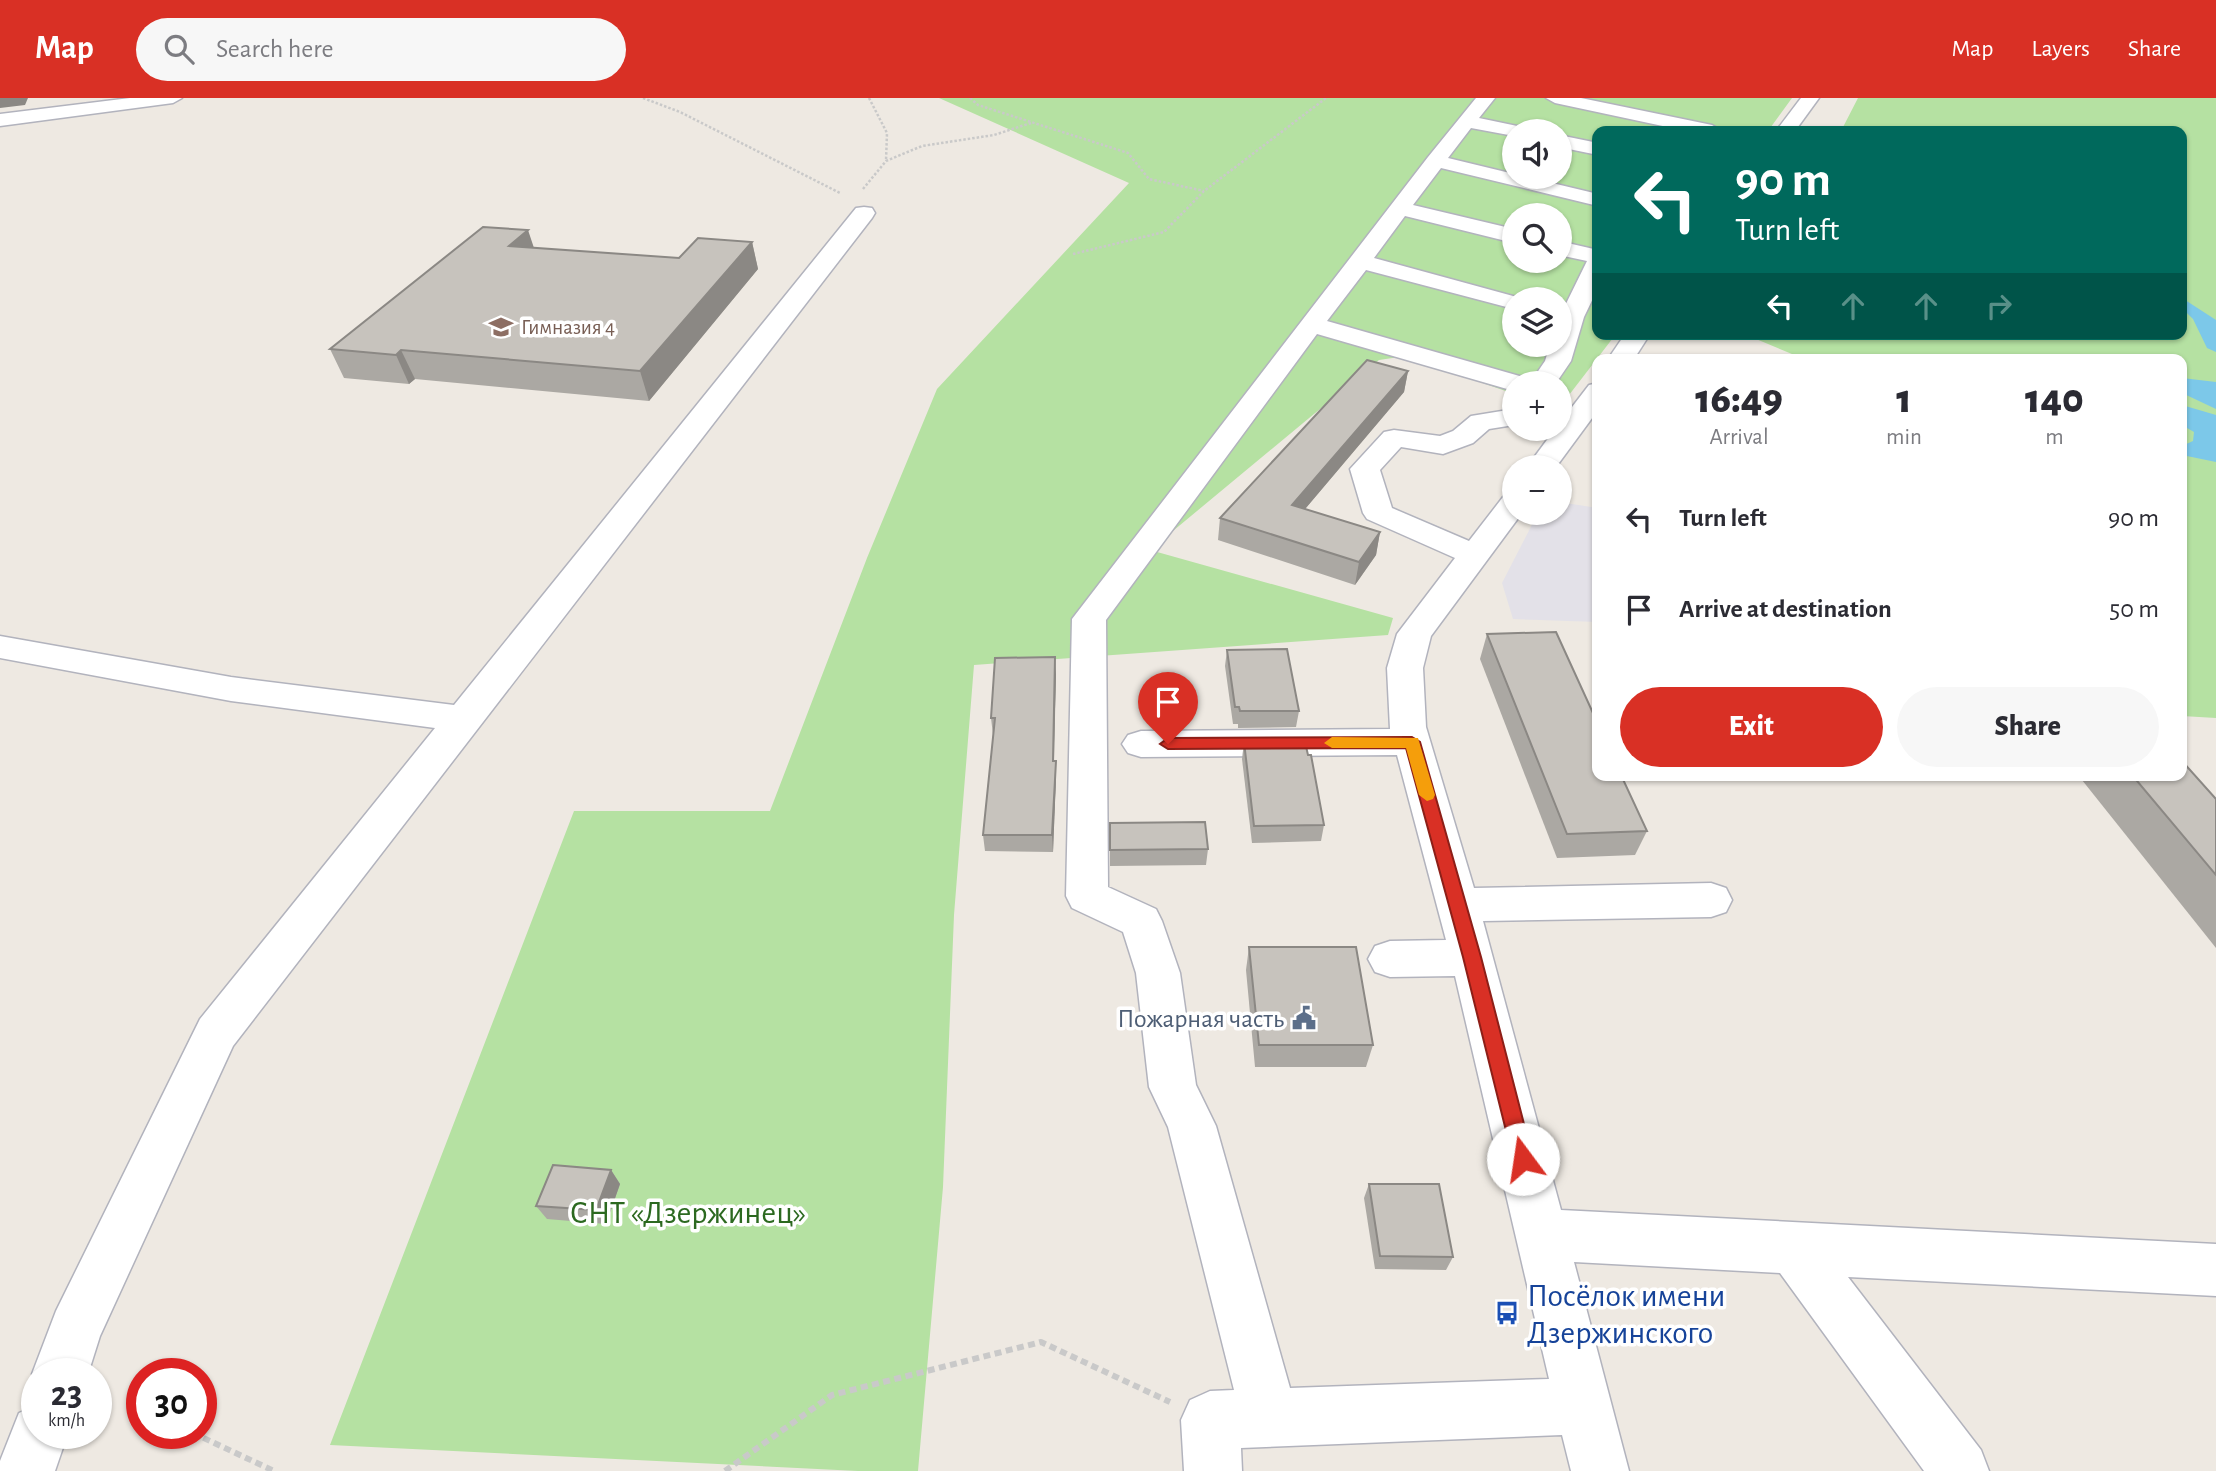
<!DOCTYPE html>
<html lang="en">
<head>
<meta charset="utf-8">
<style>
  body { margin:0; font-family:"Alegreya Sans",sans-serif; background:#f7f7f7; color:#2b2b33; height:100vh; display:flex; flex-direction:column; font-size:26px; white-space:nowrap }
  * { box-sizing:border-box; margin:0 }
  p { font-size:23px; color:#7c7c81 }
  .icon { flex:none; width:38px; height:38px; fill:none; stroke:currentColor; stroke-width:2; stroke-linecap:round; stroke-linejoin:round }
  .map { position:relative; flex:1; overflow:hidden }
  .details { position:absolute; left:1592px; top:256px; width:595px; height:427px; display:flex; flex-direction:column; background:#fff; border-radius:14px; box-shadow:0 2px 5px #0004 }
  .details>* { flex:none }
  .guide { position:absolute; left:1592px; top:28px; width:595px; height:214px; border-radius:14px; box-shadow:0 2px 5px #0004; background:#00695c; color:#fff; overflow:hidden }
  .fabs { position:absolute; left:1502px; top:21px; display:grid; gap:14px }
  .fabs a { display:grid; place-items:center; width:70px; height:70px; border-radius:50%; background:#fff; box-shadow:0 2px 5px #0004; font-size:35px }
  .speed { position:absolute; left:21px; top:1260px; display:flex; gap:14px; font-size:35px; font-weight:700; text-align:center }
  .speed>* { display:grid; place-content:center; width:91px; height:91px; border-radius:50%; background:#fff; box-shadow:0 2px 5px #0004; line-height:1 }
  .speed small { font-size:18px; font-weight:400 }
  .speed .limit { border:10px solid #d22; background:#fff; color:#111 }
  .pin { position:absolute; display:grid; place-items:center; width:60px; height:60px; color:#fff; margin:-72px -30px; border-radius:50% 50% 50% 0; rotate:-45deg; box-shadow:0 0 7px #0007 }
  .pin .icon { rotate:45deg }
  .me { position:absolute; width:77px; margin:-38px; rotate:346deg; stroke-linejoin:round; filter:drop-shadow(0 0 5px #0008) }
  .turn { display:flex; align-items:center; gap:24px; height:147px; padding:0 28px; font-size:32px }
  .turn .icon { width:91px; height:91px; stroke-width:2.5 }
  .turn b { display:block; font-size:49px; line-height:60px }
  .lanes { display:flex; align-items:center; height:66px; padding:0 28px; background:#0003; justify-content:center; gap:35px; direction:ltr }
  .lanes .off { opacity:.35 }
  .eta { display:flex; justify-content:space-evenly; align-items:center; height:119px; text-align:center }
  .eta b { font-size:42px; font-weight:800; line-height:49px }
  .cta { display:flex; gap:14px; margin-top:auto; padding:14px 28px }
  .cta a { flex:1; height:80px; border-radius:42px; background:#d93025; color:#fff; font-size:28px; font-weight:800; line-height:80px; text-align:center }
  .cta a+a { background:#f7f7f7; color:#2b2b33 }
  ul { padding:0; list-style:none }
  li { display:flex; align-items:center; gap:21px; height:91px; padding:0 28px }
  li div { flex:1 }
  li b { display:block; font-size:26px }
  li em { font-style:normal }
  header { display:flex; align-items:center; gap:42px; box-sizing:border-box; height:98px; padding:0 35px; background:#d93025; color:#fff }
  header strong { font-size:33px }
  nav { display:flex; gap:38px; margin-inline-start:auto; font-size:24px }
  .search { width:490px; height:63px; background:#f7f7f7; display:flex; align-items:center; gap:18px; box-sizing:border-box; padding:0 24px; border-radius:38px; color:#7c7c81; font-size:26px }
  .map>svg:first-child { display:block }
  .industrial { fill:#e3e1e8 }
  .green { fill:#b5e1a2; fill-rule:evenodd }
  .water { fill:#7cc8e9 }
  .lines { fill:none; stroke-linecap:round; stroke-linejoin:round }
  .minor-casing { stroke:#b2b3bd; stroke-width:3 }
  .path-far1 { stroke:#c9c9c9; stroke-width:2.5; stroke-dasharray:2.5 2; stroke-linecap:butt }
  .path { stroke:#c9c9c9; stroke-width:6; stroke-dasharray:7 4.5; stroke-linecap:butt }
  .minor { fill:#fff; fill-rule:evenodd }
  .wall { fill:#aba8a3 }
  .shaded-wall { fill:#8b8884 }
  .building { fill:#c7c3bd; stroke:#8b8884; stroke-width:2 }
  .route { fill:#d93025; stroke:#8d1f18; stroke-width:2 }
  .slow { fill:#f59e0b }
  .labels { text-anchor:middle; stroke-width:7; stroke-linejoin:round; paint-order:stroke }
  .far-education-label { font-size:21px; fill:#785e54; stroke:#fff; text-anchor:start }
  .service-label { font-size:26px; fill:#4e5e75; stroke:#fff; text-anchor:end }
  .near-park-label { font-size:32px; fill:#2c6920; stroke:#fff }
  .near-transit-label { font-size:32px; fill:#164399; stroke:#fff; text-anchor:start }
</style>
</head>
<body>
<header>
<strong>Map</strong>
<div class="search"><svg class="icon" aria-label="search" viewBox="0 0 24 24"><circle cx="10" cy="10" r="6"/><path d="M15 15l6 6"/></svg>Search here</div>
<nav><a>Map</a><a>Layers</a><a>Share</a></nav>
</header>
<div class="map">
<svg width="2216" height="1373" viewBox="0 0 2216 1373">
  <rect width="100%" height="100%" fill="#eee9e2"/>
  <!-- industrial -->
  <path class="industrial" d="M1559,404L1598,410V524L1513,521L1502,485L1538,415H1559Z"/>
  <!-- green -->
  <g class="green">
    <path d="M939,0H1792L1768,33H1598V236H1616L1559,310V285H1514V296L1406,258L1379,262L1150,452L1393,520L1388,537L974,567L954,817L943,1089L918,1373H858L330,1347L574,713H770L867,460L937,291L1129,85ZM1514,33H1559V79H1514ZM1514,117H1559V163H1514ZM1514,201H1559V247H1514Z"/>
    <path d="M1858,0H2216V620L2182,618V261H1804L1744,236H2182V33H1841Z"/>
  </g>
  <!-- water -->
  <g class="water">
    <path d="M2182,200L2216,222V254L2207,250L2193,221L2182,210Z"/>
    <path d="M2182,280L2216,284V311L2182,295Z"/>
    <path d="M2182,307L2216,317V364L2182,357V348L2193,343L2194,334L2182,327Z"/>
  </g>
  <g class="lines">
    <!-- minor casing -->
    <g class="minor-casing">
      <g id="minor">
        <path d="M130,0H182L173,5L0,28V16Z"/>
        <path d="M1476,0H1495L1479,20L1522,29L1525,33H1514V38L1471,30L1448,60L1514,76V79H1527L1598,96V108L1441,70L1413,107L1514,131V145L1405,118L1374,160L1524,201H1514V211L1366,172L1327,223L1523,279L1527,285H1514V293L1317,236L1106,522L1108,789L1156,811L1162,823L1180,875L1196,987L1216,1028L1290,1290L1549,1281L1455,878L1390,879L1375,874L1368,861L1375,848L1390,843L1446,842L1397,657L1141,659L1128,655L1122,646L1128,637L1141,633L1390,631L1387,570L1397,536L1455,460L1367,421L1363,415L1350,371L1384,334L1394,332L1440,338L1453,333L1471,318L1514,311V327L1489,331L1473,345L1443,356L1401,349L1380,372L1392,410L1469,443L1503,399L1514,396V415H1522L1431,538L1423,570L1426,629L1474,790L1711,785L1726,790L1732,802L1726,814L1711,819L1483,823L1561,1112L2216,1146V1198L1848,1179L1981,1352L1989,1373H1924L1780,1175L1574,1164L1629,1373H1571L1562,1337L1241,1350L1242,1373H1184L1181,1322L1190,1302L1210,1293L1234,1292L1168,1029L1149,989L1136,875L1123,834L1072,810L1066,798L1072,521L1428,59Z"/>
        <path d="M1546,0H1581L1712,27L1722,33H1686L1555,5Z"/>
        <path d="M1801,0H1819L1795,33H1776Z"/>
        <path d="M1559,37L1598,45V57L1559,49Z"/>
        <path d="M864,109L872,110L875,115L872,120L233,948L100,1238L88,1276H37V1287L32,1276L56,1213L200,921L435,630L231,603L0,560V538L231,579L454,607L856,110Z"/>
        <path d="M1559,143L1598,152V190L1584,219L1571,263L1556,285H1530L1545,263L1550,247H1559V220L1587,163L1559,157Z"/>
        <path d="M1625,236H1650L1634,261H1608Z"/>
        <path d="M1598,285V312L1556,369H1527L1555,331H1559V326L1589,287Z"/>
        <path d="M37,1307V1335H68L55,1373H0V1363L19,1315Z"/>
      </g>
    </g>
    <!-- path-far1 -->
    <g class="path-far1">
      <path d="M643,0L680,14L840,95"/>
      <path d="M869,0L887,35L886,63"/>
      <path d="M970,0L978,7L1128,55L1149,81L1204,93"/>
      <path d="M863,91L886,63L922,48L994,37L1031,25"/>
      <path d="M1073,156L1164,134L1204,93L1326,0"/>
    </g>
    <!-- path -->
    <g class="path">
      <path d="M193,1335L274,1373"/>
      <path d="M725,1373L832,1297L1041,1244L1170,1304"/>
    </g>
    <!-- minor -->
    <use href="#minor" class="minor"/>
  </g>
  <!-- wall -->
  <g class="wall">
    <path d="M752,144L758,171L649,303L415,281L409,286L344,280L330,251L534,150L679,160Z"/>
    <path d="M1408,273L1404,294L1305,411L1380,434L1376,457L1355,487L1218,442L1220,420Z"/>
    <path d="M1487,536L1647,733L1635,757L1557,760L1480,561Z"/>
    <path d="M1227,552L1299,613L1296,629L1238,630V626H1233L1225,568Z"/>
    <path d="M1056,576L1054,663L1056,679L1053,754L985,753L983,737L993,637L991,620Z"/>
    <path d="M1244,644L1308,657L1324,727L1321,743L1252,745L1242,661Z"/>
    <path d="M2078,677H2182L2216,701V850Z"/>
    <path d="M1110,725L1208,751L1206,767L1110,768Z"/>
    <path d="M1249,849L1373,947L1366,969H1255L1246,872Z"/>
    <path d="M611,1072L620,1086L606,1126L547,1121L536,1108Z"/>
    <path d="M1369,1086L1453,1159L1446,1172L1375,1171L1364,1100Z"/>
  </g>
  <!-- shaded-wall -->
  <g class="shaded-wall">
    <path d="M0,0H28L25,7L0,10Z"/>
    <path d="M528,132L537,159L509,148Z"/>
    <path d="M752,144L758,171L649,303L640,273Z"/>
    <path d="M401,252L415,281L409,286L396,257Z"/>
    <path d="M1408,273L1404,294L1289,430L1292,407Z"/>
    <path d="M1380,434L1376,457L1355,487L1359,464Z"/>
    <path d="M1055,559L1056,576L1053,679V663Z"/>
    <path d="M1056,663V679L1053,754L1052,737Z"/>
    <path d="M611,1072L620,1086L606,1126L596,1112Z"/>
  </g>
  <!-- building -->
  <g class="building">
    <path d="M483,129L528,132L509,148L679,160L698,140L752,144L640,273L401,252L396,257L330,251Z"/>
    <path d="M1367,262L1408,273L1292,407L1380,434L1359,464L1220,420Z"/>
    <path d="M1556,534L1598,626V677H1621L1647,733L1567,736L1487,536Z"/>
    <path d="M1287,551L1299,613H1240L1239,609H1235L1227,552Z"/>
    <path d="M1055,559L1053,663H1056L1052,737H983L995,620H991L995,560Z"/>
    <path d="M1244,644H1305L1308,657H1311L1324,727L1254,728Z"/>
    <path d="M2182,663L2216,701V777L2132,677H2182Z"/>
    <path d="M1205,724L1208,751L1110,752V725Z"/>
    <path d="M1249,849H1356L1373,947H1259Z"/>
    <path d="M553,1067L611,1072L596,1112L536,1108Z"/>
    <path d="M1369,1086H1439L1453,1159L1380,1158Z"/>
  </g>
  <!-- route -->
  <path class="route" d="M1412,639L1420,644L1481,859L1533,1061L1530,1068L1523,1071L1516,1068L1513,1061L1463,859L1406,650L1168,651L1160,646L1168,640Z"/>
  <!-- slow -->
  <path class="slow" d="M1332,639L1418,640L1435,697L1433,701L1427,703L1419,697L1406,650H1332L1324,645Z"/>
  <!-- icons -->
  <defs>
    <g id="school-bare" transform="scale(1.89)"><path d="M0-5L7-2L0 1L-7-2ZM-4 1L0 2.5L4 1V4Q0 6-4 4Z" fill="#8d6e63" stroke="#fff" stroke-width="2.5" paint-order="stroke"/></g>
    <g id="civic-bare" transform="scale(1.89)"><path d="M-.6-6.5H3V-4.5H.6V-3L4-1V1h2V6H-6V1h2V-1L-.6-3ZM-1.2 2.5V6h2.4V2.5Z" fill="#5c6f8a" stroke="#fff" stroke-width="2.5" paint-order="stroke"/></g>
    <g id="bus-bare" transform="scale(1.89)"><path d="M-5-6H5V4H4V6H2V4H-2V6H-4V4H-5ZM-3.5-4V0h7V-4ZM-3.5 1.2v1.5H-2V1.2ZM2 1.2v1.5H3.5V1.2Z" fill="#1a4fb4" stroke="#fff" stroke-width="2.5" paint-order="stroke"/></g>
  </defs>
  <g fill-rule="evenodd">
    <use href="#school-bare" x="501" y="229"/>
    <use href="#civic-bare" x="1304" y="920"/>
    <use href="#bus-bare" x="1507" y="1215"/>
  </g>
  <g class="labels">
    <!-- far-education labels -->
    <g class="far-education-label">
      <text x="521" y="236">Гимназия 4</text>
    </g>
    <!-- service labels -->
    <g class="service-label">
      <text x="1284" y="929">Пожарная часть</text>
    </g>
    <!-- near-park labels -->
    <g class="near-park-label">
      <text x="688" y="1125">СНТ «Дзержинец»</text>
    </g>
    <!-- near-transit labels -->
    <g class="near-transit-label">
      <text x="1527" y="1208">Посёлок имени<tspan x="1527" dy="37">Дзержинского</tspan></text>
    </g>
  </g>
</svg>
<div class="fabs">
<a><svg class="icon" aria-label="sound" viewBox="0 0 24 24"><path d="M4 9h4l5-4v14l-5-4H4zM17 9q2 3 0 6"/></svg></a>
<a><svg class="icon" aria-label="search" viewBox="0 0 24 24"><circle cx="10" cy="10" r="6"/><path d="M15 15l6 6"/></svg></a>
<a><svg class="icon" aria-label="layers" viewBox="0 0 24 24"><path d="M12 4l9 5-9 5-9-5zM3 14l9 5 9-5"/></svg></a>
<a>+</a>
<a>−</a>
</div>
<div class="speed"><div>23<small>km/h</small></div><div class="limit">30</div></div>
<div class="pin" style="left:1168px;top:646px;background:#d93025"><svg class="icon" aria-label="arrive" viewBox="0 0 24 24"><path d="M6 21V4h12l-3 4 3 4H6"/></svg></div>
<svg class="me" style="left:1523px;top:1061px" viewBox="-20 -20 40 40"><circle r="19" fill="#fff"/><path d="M0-13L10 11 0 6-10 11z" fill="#d93025"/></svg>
<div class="guide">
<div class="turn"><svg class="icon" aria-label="left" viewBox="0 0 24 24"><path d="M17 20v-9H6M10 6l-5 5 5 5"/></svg><div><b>90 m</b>Turn left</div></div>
<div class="lanes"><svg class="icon" aria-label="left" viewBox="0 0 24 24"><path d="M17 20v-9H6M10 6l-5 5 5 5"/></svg><svg class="icon off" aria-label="ahead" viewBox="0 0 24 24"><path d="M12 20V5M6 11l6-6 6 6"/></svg><svg class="icon off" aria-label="ahead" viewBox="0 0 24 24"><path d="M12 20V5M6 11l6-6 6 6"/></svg><svg class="icon off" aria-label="right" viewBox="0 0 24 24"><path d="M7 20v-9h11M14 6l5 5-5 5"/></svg></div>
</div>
<section class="details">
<div class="eta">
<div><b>16:49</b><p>Arrival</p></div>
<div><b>1</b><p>min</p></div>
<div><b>140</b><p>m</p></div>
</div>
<ul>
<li><svg class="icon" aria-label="left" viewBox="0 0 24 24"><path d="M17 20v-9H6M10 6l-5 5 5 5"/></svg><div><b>Turn left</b></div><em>90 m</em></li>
<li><svg class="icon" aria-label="arrive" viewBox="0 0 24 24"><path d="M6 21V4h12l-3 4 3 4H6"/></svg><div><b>Arrive at destination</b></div><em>50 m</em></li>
</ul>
<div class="cta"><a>Exit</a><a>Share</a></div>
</section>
</div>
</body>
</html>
